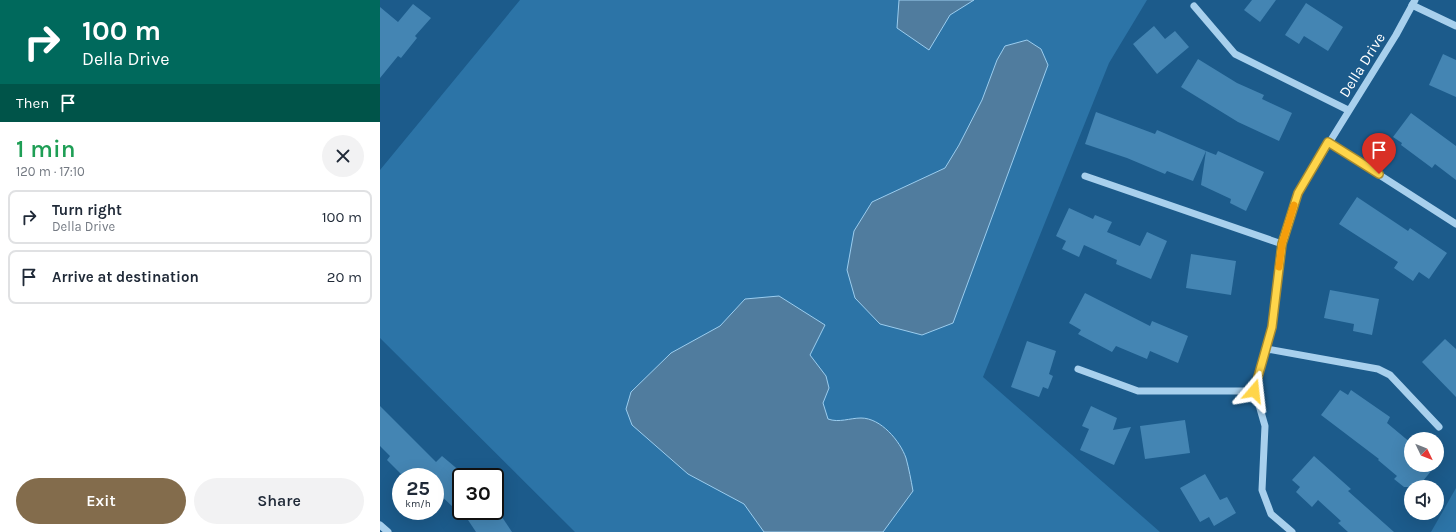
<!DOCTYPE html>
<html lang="en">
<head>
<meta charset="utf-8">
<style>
  body { margin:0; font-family:Karla,sans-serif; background:#f2f2f3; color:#1f2937; height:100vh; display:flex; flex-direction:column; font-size:15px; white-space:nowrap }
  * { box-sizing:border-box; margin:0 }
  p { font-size:13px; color:#747a83 }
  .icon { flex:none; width:22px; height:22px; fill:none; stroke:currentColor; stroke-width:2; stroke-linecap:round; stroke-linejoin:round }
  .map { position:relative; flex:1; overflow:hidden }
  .side { display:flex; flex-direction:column; background:#fff; width:380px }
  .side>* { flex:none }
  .top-card { background:#00695c; color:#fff; overflow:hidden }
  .needle { width:26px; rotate:133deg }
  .buttons { position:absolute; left:1024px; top:432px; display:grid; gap:8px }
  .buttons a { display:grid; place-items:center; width:40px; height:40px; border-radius:50%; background:#fff; box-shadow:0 4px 16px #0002; font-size:20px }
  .speed { position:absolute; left:12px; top:468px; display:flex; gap:8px; font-size:20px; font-weight:700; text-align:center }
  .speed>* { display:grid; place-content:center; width:52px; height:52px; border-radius:50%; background:#fff; box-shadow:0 4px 16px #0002; line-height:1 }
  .speed small { font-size:10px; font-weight:400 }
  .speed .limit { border:2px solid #111; border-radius:6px; background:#fff; color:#111 }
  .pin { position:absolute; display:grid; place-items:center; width:34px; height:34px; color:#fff; margin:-41px -17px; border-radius:50% 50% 50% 0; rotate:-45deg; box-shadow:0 0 4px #0007 }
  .pin .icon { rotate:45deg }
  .me { position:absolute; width:44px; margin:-22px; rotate:17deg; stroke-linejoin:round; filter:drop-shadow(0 0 3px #0008) }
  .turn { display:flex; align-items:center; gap:14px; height:84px; padding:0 16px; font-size:18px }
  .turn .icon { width:52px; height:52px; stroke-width:2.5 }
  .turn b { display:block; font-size:28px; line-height:34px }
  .then { display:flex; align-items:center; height:38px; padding:0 16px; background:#0003; gap:8px; font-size:15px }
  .round { display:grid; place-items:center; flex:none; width:42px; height:42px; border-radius:21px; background:#f2f2f3 }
  .summary { display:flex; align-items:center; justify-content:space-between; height:68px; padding:0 16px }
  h1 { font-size:24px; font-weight:600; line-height:30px; color:#1e9e55 }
  .button { display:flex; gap:8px; margin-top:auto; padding:8px 16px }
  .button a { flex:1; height:46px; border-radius:24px; background:#836c4c; color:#fff; font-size:16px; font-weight:600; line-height:46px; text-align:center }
  .button a+a { background:#f2f2f3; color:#1f2937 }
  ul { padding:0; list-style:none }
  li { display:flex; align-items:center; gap:12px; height:54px; margin:0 8px 6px; padding:0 8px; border:2px solid #e0e1e3; border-radius:8px }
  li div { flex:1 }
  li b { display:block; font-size:15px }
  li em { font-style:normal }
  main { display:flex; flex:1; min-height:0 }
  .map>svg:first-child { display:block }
  .green { fill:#2c74a7 }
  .water { fill:#507c9e; stroke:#9bcdef }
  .building { fill:#4485b3 }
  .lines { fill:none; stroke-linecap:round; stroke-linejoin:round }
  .minor { stroke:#a8d0ed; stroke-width:7 }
  .route-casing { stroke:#a68a30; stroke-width:10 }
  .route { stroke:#ffd54a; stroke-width:7 }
  .slow { stroke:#f59e0b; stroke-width:7 }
  .labels { text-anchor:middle; stroke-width:3; stroke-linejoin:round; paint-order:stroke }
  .street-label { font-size:15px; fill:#fff; stroke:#1c5b8b }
</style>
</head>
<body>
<main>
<section class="side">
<div class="top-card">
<div class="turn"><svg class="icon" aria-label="right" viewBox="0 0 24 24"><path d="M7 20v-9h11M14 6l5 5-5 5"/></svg><div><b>100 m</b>Della Drive</div></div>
<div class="then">Then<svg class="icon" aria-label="arrive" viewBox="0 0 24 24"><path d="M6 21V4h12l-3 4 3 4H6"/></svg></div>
</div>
<div class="summary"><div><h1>1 min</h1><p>120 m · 17:10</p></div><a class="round"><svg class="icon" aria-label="close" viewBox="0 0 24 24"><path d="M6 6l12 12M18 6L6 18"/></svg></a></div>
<ul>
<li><svg class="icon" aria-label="right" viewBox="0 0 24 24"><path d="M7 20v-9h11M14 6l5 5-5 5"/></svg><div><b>Turn right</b><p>Della Drive</p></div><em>100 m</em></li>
<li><svg class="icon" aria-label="arrive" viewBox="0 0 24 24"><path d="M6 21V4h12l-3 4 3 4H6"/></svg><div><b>Arrive at destination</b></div><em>20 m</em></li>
</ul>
<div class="button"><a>Exit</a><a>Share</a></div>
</section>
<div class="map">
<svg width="1076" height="532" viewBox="0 0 1076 532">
  <rect width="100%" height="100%" fill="#1c5b8b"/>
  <!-- green -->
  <g class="green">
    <path d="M140,0H767L729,63L603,377L780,532H195L0,338V170Z"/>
    <path d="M1076,488V532H1051Z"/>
  </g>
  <!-- water -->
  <g class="water">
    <path d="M519,0H594L570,15L549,50L517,28Z"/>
    <path d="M647,40L661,49L668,65L573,323L542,335L500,324L475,298L467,270L474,231L492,202L565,168L579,145L602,100L617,60L625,46Z"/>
    <path d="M399,296L445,325L430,355L446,376L449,388L443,403L448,419C459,423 470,418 481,418C501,418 520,441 526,458C529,469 531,480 533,491L503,532H384L364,504L308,474L252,425L246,409L251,392L291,353L340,326L365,299Z"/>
  </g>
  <!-- building -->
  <g class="building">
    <path d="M872,0H896L880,22L864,10Z"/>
    <path d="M926,3L963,27L948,51L924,36L919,44L905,35Z"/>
    <path d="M33,4L51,18L35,36L37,38L21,58L18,56L0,78V7L18,22Z"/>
    <path d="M774,26L785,39L795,31L809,47L777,74L753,44Z"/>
    <path d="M1063,54L1076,60V97L1049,85Z"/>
    <path d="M818,59L857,83L884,95L882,99L912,113L899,141L858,122L801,87Z"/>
    <path d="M716,112L775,134L777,130L826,151L813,181L787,171L785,174L747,158L705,144Z"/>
    <path d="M1031,113L1076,146V180L1055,164L1052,168L1021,145L1022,143L1013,137Z"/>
    <path d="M826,151L836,155L838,151L884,172L866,211L850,203L851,199L821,185Z"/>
    <path d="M977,197L1028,231L1030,228L1067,253L1049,279L1039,272L1033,281L1014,268L1018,262L959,224Z"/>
    <path d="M689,208L713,219L715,215L732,222L727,232L760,246L767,232L787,241L771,279L736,264L737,260L704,245L699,257L682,249L686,241L676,236Z"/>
    <path d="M811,254L856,261L851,295L806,288Z"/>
    <path d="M950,290L999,299L992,335L973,331L974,324L944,318Z"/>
    <path d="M705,293L770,326L772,321L808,336L798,363L770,351L767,359L736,346L732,352L698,334L701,330L689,323Z"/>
    <path d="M1065,339L1076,349V397L1042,362Z"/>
    <path d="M647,341L676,351L669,374L673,376L668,389L663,387L659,397L631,387Z"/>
    <path d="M960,390L968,395L971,390L1010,417L1007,423L1031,443V465H1056L1038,487H1024L1014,479L1017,476L998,460L999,459L941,415Z"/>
    <path d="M0,406L56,462L62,456L81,472V500L74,508L55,490V477H24L7,460L10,456L0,446Z"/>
    <path d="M711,406L737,418L733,430L751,427L734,465L700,450L709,429L702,426Z"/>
    <path d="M805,420L810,453L765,459L760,426Z"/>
    <path d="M934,456L971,489L968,491L1014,532H968L958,523L961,521L938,500L932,507L916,492L920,487L912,480Z"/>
    <path d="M825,474L840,500L847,497L856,513L834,526L829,517L820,522L800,488Z"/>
    <path d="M101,511H118L132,532H96L88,520Z"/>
  </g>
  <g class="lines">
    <!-- minor -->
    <g class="minor">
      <path d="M1032,5L1076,26"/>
      <path d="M814,6L855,54L968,110"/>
      <path d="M948,142L1076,224"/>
      <path d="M705,176L902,244"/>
      <path d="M887,349L998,369L1010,375L1059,427"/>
      <path d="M698,369L758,391H875"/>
      <path d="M875,391L892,327L902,244L918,193L1016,35L1035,0"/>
      <path d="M875,391L885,426L882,490L891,514L912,532"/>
      <path d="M0,525L8,532"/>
    </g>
  </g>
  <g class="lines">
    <!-- route casing -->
    <g class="route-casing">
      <path id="route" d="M874,391L892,327L902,244L918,193L948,142L999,174"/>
    </g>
    <!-- route -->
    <use href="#route" class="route"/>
    <!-- slow -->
    <path class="slow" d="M899,267L902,244L914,205"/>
  </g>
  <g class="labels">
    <!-- street labels -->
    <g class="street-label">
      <text transform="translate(982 65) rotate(-58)" y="5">Della Drive</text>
    </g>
  </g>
</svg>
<div class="buttons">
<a><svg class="needle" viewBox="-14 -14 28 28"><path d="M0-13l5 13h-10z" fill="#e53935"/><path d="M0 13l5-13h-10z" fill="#747a83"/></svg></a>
<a><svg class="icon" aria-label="sound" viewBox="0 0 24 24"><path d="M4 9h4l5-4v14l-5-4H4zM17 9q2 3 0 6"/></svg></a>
</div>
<div class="speed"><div>25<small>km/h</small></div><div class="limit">30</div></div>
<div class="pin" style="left:999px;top:174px;background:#d93025"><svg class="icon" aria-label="arrive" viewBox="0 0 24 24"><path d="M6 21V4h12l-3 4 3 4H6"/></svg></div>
<svg class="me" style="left:874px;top:391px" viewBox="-20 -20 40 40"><path d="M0-17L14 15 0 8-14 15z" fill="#ffd54a" stroke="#fff" stroke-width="4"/></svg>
</div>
</main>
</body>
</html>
